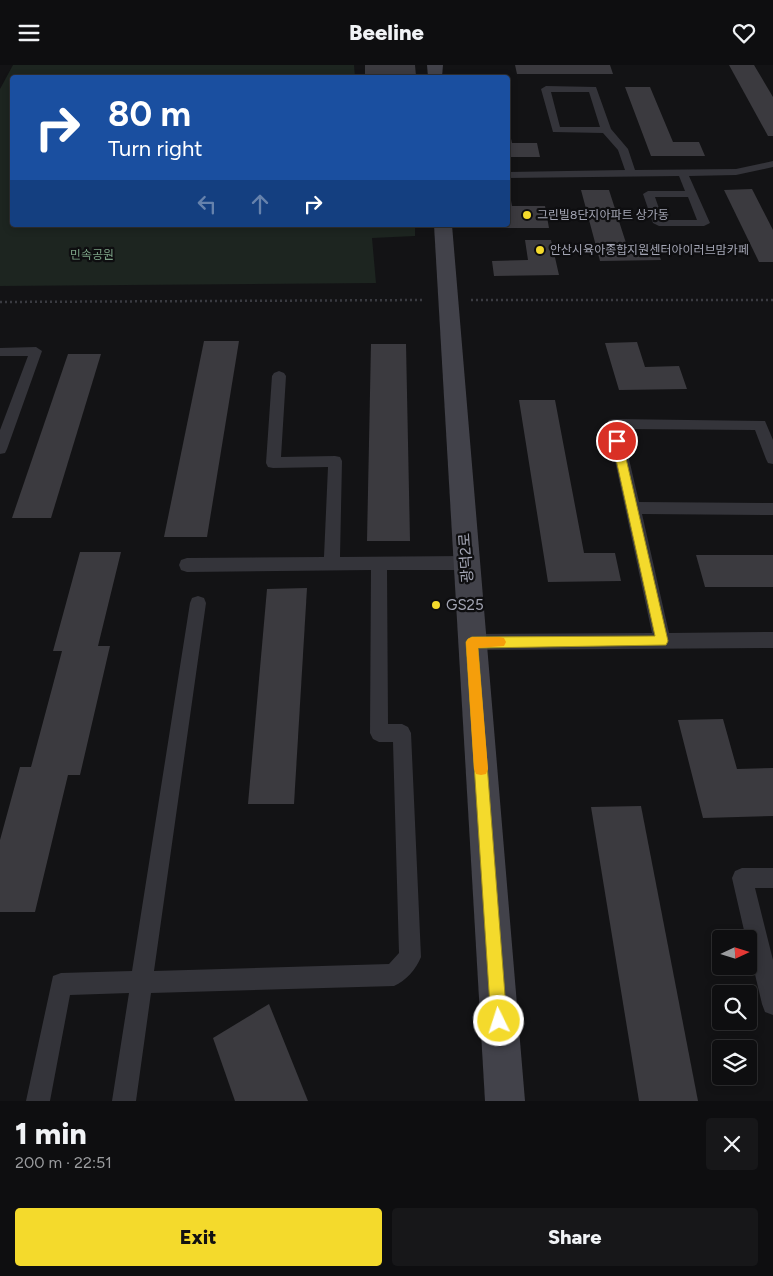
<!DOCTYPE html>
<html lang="en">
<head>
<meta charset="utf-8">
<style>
  body { margin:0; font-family:Figtree,"Noto Sans KR",sans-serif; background:#171719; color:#f1f3f6; height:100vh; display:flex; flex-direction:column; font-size:19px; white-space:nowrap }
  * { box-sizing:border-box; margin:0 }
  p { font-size:16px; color:#9b9c9f }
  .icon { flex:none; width:28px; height:28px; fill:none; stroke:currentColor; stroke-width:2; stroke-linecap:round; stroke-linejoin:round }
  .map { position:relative; height:1036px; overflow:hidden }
  .details { display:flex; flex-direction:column; background:#0e0e10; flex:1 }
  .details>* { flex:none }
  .guide { position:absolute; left:10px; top:10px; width:500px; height:152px; border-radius:5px; box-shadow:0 2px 8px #0003,0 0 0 1px #2e2e30; background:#1a4fa0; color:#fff; overflow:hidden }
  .needle { width:32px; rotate:86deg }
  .controls { position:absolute; left:712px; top:865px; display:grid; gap:10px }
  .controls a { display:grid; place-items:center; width:45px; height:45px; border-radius:5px; background:#0e0e10; box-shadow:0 2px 8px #0003,0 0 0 1px #2e2e30; font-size:25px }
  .pin { position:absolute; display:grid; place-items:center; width:42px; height:42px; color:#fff; margin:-21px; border:2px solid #fff; border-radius:50%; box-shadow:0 1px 5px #0007 }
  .me { position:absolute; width:55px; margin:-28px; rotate:356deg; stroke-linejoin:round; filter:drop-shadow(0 0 4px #0008) }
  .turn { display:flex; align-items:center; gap:18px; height:105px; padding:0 15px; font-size:22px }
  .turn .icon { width:65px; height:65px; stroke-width:2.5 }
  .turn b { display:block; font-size:35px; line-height:42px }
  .lanes { display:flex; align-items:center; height:48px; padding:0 15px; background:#0003; justify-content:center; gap:25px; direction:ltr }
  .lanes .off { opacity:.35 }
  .round { display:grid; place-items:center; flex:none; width:52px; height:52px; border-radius:5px; background:#171719 }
  .summary { display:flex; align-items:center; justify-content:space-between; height:85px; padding:0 15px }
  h1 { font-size:30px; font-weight:800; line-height:38px }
  .cta { display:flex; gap:10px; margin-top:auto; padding:10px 15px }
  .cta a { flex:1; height:58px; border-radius:5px; background:#f4da2c; color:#111; font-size:20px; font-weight:800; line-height:58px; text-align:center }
  .cta a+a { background:#171719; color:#f1f3f6 }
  header { display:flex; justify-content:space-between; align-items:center; height:65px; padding:0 15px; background:#0e0e10; font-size:22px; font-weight:800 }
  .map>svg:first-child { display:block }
  .green { fill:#1d2520 }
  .building { fill:#3b3a3f }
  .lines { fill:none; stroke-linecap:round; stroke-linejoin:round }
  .path { stroke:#3a3b41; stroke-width:2.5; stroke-dasharray:2 3; stroke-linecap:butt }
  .lane { fill:#34343a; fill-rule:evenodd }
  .secondary { fill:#42424a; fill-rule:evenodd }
  .route { fill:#f4da2c; stroke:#9f8e1d }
  .slow { fill:#f59e0b }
  .poi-dot { fill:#f4da2c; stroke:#0e0e10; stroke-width:2 }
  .labels { text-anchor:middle; stroke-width:4.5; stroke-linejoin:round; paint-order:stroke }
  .far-poi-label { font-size:12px; fill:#a4a6b5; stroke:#0e0e10; text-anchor:start }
  .far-park-label { font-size:12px; fill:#7ba185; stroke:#0e0e10 }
  .street-label { font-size:15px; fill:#a4a6b5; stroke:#0e0e10 }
  .poi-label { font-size:15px; fill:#a4a6b5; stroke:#0e0e10; text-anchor:start }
</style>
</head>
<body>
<header><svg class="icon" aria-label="menu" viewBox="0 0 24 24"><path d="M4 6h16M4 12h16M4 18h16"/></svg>Beeline<svg class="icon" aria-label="heart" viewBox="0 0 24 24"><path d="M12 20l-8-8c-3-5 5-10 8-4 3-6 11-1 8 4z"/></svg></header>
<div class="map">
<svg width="773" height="1036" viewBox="0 0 773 1036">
  <rect width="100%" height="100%" fill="#131315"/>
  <!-- green -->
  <path class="green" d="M13,0H354L355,12H12V160H415V171L372,173L376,218L0,221V24Z"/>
  <!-- building -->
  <g class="building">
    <path d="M365,0H415L416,11L365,12Z"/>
    <path d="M515,0H610L613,9H517Z"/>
    <path d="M729,0H754L773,32V71H768Z"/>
    <path d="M625,22H650L673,77H699L705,91H651Z"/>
    <path d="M508,61L512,78H537L540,92H508Z"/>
    <path d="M508,120L512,141H545L549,163H479L478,160H508Z"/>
    <path d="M752,124L773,165V197H759L724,125Z"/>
    <path d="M581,125H609L626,178H655L661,195L600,196Z"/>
    <path d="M525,175H551L559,210L494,211L492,196L528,195Z"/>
    <path d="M204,276H239L207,472H164Z"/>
    <path d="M637,277L645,302L679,301L687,324L619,325L605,278Z"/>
    <path d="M371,279H406L410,476H367Z"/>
    <path d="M68,289H101L51,453H12Z"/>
    <path d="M519,335H555L584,488H615L621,516L548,517Z"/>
    <path d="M80,487H121L98,581H110L80,710H68L35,847H0V775L20,702H31L62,586H53Z"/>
    <path d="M696,490H773V522H705Z"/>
    <path d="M307,523L294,739H248L267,524Z"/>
    <path d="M723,654L737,704L773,703V751L703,753L678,655Z"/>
    <path d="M641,741L698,1036H639L591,742Z"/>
    <path d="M269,939L308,1036H235L213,973Z"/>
  </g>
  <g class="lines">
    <!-- path -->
    <g class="path">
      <path d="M471,235H773"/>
      <path d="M0,237L425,235"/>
    </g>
    <!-- lane -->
    <g class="lane">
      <path d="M546,21L596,22L611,64L628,84L635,105L736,104L773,96V102L736,110L689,111L710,158L704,161H659L653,158L643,129L648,126H685L679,111L508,113V107L625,105L618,85L603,68L553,67L541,24ZM551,27H589L600,62H560ZM655,132H688L697,155H663Z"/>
      <path d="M36,282L42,286L7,384L5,388L0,389V365L28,291H0V283Z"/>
      <path d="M279,306L284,308L286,311L281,392L335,391L340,392L342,396L340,492L466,491L472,493L474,498L472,503L466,505H387L388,659H402L408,662L411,668L421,892C416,904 406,916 394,921L151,928L136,1036H112L129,928L70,930L50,1036H26L53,911L61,908L132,906L190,538L192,533L198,531L204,533L206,538L154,906L389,899L399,888L393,677H379L373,674L370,668L371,505L187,507L181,505L179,500L181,495L187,493L324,492L328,402L273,403L268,402L266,398L272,311L274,308Z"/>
      <path d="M614,354L765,356L773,375V399L768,398L766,394L755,365L622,364L639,437L773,438V450L642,449L669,568L773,567V583L472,585L466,582L463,577L466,572L472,569L652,568L607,359L609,355Z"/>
      <path d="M742,803H773V823H755L773,895V950L765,947L762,939L749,884V874H746L732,813L735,806Z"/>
    </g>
    <!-- secondary -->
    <g class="secondary">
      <path d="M427,0H443L442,12H428Z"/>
      <path d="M434,160H452L525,1036H485Z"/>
    </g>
  </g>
  <!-- route -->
  <path class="route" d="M617,372L622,376L668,576L666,580L478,583L507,956L505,962L499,964L494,962L491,956L466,577L468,574L472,572L655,571L612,376Z"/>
  <!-- slow -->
  <path class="slow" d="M472,572H500L504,573L506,577L504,581L478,583L488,704L486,709L481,710L476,709L474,704L466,577L468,574Z"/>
  <!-- markers -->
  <g class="poi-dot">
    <circle cx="527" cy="150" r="5"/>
    <circle cx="540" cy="185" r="5"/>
    <circle cx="436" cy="540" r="5"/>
  </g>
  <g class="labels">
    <!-- far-poi labels -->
    <g class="far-poi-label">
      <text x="537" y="154">그린빌8단지아파트 상가동</text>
      <text x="550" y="189">안산시육아종합지원센터아이러브맘카페</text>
    </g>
    <!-- far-park labels -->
    <g class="far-park-label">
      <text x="92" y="194">민속공원</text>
    </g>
    <!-- street labels -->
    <g class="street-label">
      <text transform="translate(466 493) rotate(-94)" y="5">광덕2로</text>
    </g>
    <!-- poi labels -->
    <g class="poi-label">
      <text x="446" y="545">GS25</text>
    </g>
  </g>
</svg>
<div class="controls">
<a><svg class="needle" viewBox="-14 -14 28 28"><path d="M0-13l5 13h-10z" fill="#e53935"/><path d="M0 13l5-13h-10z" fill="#9b9c9f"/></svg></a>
<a><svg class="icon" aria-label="search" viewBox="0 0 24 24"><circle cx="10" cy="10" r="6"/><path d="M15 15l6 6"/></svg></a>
<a><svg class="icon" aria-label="layers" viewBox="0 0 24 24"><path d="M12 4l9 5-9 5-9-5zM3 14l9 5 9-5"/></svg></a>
</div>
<div class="pin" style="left:617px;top:376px;background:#d93025"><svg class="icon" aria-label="arrive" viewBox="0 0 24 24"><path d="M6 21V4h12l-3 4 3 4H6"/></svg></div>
<svg class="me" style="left:499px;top:956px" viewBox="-20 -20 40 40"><circle r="17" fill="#f4da2c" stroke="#fff" stroke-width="3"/><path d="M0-11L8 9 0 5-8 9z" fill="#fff"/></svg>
<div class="guide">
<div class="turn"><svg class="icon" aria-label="right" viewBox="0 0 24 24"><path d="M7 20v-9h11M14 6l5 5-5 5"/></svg><div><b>80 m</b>Turn right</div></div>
<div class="lanes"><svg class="icon off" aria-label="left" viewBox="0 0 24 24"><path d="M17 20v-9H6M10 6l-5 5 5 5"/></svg><svg class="icon off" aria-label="ahead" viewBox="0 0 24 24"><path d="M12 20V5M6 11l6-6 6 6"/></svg><svg class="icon" aria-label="right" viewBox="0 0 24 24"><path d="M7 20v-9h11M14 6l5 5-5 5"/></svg></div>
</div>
</div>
<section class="details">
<div class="summary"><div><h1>1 min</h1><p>200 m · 22:51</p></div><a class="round"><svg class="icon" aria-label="close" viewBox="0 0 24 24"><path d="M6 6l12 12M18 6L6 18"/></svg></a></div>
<div class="cta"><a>Exit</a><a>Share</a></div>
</section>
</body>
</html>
